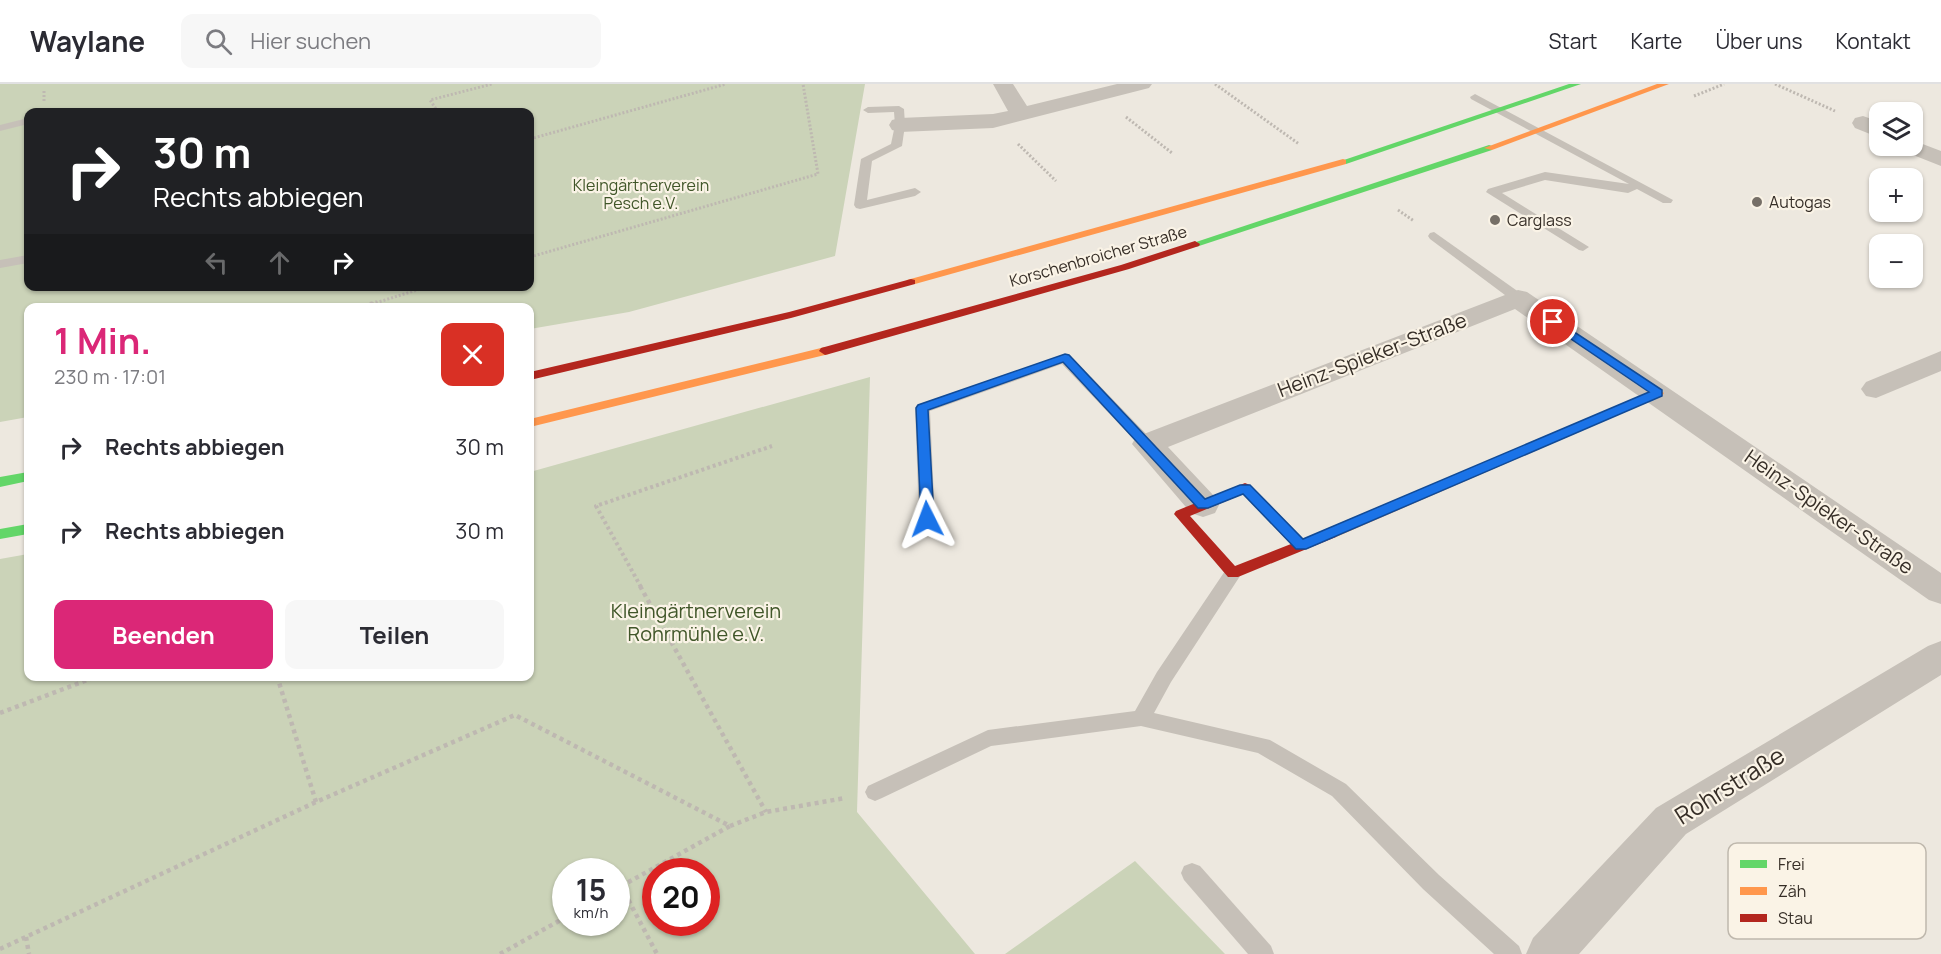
<!DOCTYPE html>
<html lang="de">
<head>
<meta charset="utf-8">
<style>
  body { margin:0; font-family:Manrope,sans-serif; background:#f7f7f7; color:#2b2b33; height:100vh; display:flex; flex-direction:column; font-size:22px; white-space:nowrap }
  * { box-sizing:border-box; margin:0 }
  p { font-size:20px; color:#7c7c81 }
  .icon { flex:none; width:33px; height:33px; fill:none; stroke:currentColor; stroke-width:2; stroke-linecap:round; stroke-linejoin:round }
  .map { position:relative; flex:1; overflow:hidden }
  .sheet { position:absolute; left:24px; top:219px; width:510px; height:378px; display:flex; flex-direction:column; background:#fff; border-radius:12px; box-shadow:0 2px 4px #0004 }
  .sheet>* { flex:none }
  .hud { position:absolute; left:24px; top:24px; width:510px; height:183px; border-radius:12px; box-shadow:0 2px 4px #0004; background:#202124; color:#fff; overflow:hidden }
  .controls { position:absolute; left:1869px; top:18px; display:grid; gap:12px }
  .controls a { display:grid; place-items:center; width:54px; height:54px; border-radius:12px; background:#fff; box-shadow:0 2px 4px #0004; font-size:30px }
  .speed { position:absolute; left:552px; top:774px; display:flex; gap:12px; font-size:30px; font-weight:700; text-align:center }
  .speed>* { display:grid; place-content:center; width:78px; height:78px; border-radius:50%; background:#fff; box-shadow:0 2px 4px #0004; line-height:1 }
  .speed small { font-size:15px; font-weight:400 }
  .speed .limit { border:9px solid #d22; background:#fff; color:#111 }
  .pin { position:absolute; display:grid; place-items:center; width:51px; height:51px; color:#fff; margin:-26px; border:3px solid #fff; border-radius:50%; box-shadow:0 2px 6px #0007 }
  .me { position:absolute; width:66px; margin:-33px; rotate:357deg; stroke-linejoin:round; filter:drop-shadow(0 0 4px #0008) }
  .turn { display:flex; align-items:center; gap:21px; height:126px; padding:0 30px; font-size:27px }
  .turn .icon { width:78px; height:78px; stroke-width:2.5 }
  .turn b { display:block; font-size:42px; line-height:51px }
  .lanes { display:flex; align-items:center; height:57px; padding:0 30px; background:#0003; justify-content:center; gap:30px; direction:ltr }
  .lanes .off { opacity:.35 }
  .round { display:grid; place-items:center; flex:none; width:63px; height:63px; border-radius:12px; background:#f7f7f7 }
  .head { display:flex; align-items:center; justify-content:space-between; height:102px; padding:0 30px }
  h1 { font-size:36px; font-weight:700; line-height:45px; color:#db2777 }
  .cta { display:flex; gap:12px; margin-top:auto; padding:12px 30px }
  .cta a { flex:1; height:69px; border-radius:12px; background:#db2777; color:#fff; font-size:24px; font-weight:700; line-height:69px; text-align:center }
  .cta a+a { background:#f7f7f7; color:#2b2b33 }
  ul { padding:0; list-style:none }
  li { display:flex; align-items:center; gap:18px; height:84px; padding:0 30px }
  li div { flex:1 }
  li b { display:block; font-size:22px }
  li em { font-style:normal }
  header { display:flex; align-items:center; gap:36px; box-sizing:border-box; height:84px; padding:0 30px; background:#fff; border-bottom:2px solid #e1e1e2 }
  header strong { font-size:28px }
  nav { display:flex; gap:33px; margin-inline-start:auto; font-size:21px }
  .search { width:420px; height:54px; background:#f7f7f7; display:flex; align-items:center; gap:15px; box-sizing:border-box; padding:0 21px; border-radius:12px; color:#7c7c81; font-size:22px }
  .map>svg:first-child { display:block }
  .green { fill:#cbd3b8; fill-rule:evenodd }
  .lines { fill:none; stroke-linecap:round; stroke-linejoin:round }
  .path-far2 { stroke:#beb8b1; stroke-width:3; stroke-dasharray:2 2; stroke-linecap:butt }
  .path-far1 { stroke:#beb8b1; stroke-width:4; stroke-dasharray:3 3; stroke-linecap:butt }
  .path { stroke:#beb8b1; stroke-width:4.5; stroke-dasharray:4 4; stroke-linecap:butt }
  .lane { fill:#c6c0b8; fill-rule:evenodd }
  .street { fill:#c6c0b8; fill-rule:evenodd }
  .fast { fill:#63d668; fill-rule:evenodd }
  .slow { fill:#ff974d; fill-rule:evenodd }
  .jam { fill:#b3261e; fill-rule:evenodd }
  .route { fill:#1a73e8; stroke:#114b97; stroke-width:1.5 }
  .poi-dot { fill:#766f67; stroke:#faf3e6; stroke-width:2 }
  .labels { text-anchor:middle; stroke-width:4.5; stroke-linejoin:round; paint-order:stroke }
  .far-park-label { font-size:16px; fill:#405629; stroke:#faf3e6 }
  .far-poi-label { font-size:16px; fill:#362e27; stroke:#faf3e6; text-anchor:start }
  .far-street-label { font-size:16px; fill:#362e27; stroke:#faf3e6 }
  .street-label { font-size:20px; fill:#362e27; stroke:#faf3e6 }
  .park-label { font-size:20px; fill:#405629; stroke:#faf3e6 }
  .near-street-label { font-size:24px; fill:#362e27; stroke:#faf3e6 }
  .key { fill:#faf3e6; stroke:#bfb8ad; stroke-width:1.5 }
  .key-label { font-size:16px; fill:#362e27 }
</style>
</head>
<body>
<header>
<strong>Waylane</strong>
<div class="search"><svg class="icon" aria-label="search" viewBox="0 0 24 24"><circle cx="10" cy="10" r="6"/><path d="M15 15l6 6"/></svg>Hier suchen</div>
<nav><a>Start</a><a>Karte</a><a>Über uns</a><a>Kontakt</a></nav>
</header>
<div class="map">
<svg width="1941" height="870" viewBox="0 0 1941 870">
  <rect width="100%" height="100%" fill="#ede8df"/>
  <!-- green -->
  <g class="green">
    <path d="M0,0H865L835,172L629,228L530,245V224H28V333L0,338ZM28,28H530V202H28Z"/>
    <path d="M870,293L857,728L975,870H0V475L28,470V592H530V388ZM566,788H616V838H566ZM656,788H706V838H656Z"/>
    <path d="M1135,777L1225,870H1005Z"/>
  </g>
  <g class="lines">
    <!-- path-far2 -->
    <g class="path-far2">
      <path d="M1215,0L1299,60"/>
      <path d="M1775,0L1835,27"/>
      <path d="M44,7V18"/>
      <path d="M1694,12L1724,0"/>
      <path d="M438,28L430,16L492,0"/>
      <path d="M1126,33L1172,69"/>
      <path d="M530,55L726,0"/>
      <path d="M1018,60L1056,97"/>
      <path d="M1398,126L1414,137"/>
      <path d="M530,173L818,90L803,0"/>
      <path d="M372,220L430,202"/>
    </g>
    <!-- path-far1 -->
    <g class="path-far1">
      <path d="M370,220L377,218"/>
      <path d="M641,503L596,422L772,362"/>
    </g>
    <!-- path -->
    <g class="path">
      <path d="M640,502L766,728"/>
      <path d="M277,592L316,718"/>
      <path d="M0,629L98,592"/>
      <path d="M730,742L766,728L845,714"/>
      <path d="M621,802L657,870"/>
      <path d="M26,853L29,870"/>
      <path d="M0,865L316,718L515,631L730,742L616,805"/>
      <path d="M500,870L566,833"/>
    </g>
    <!-- lane -->
    <g class="lane">
      <path d="M1475,10L1673,116L1671,119H1663L1637,105L1628,109L1545,96L1502,109L1589,163L1583,167L1579,166L1486,108L1488,105L1545,88L1629,100L1471,15L1470,13Z"/>
      <path d="M899,22L904,25L905,41L902,62L872,77L867,116L915,104L921,108L915,112L860,125L856,124L854,121L861,75L891,60L895,41L894,28L868,29L863,26L868,23Z"/>
      <path d="M28,34V40L0,47V41Z"/>
      <path d="M1434,148L1523,211L1525,214L1523,217H1513L1430,155L1428,152L1430,149Z"/>
      <path d="M28,171V179L0,184V176Z"/>
      <path d="M1065,270L1070,271L1152,356L1155,360L1152,364H1142L1062,280L930,327L935,435L933,439H921L919,435L915,324L917,321Z"/>
      <path d="M1233,483L1239,484L1242,489L1171,598L1154,629L1270,656L1346,700L1439,791L1519,862L1522,870H1494L1423,805L1332,712L1258,669L1141,642L991,662L882,714L875,717L868,714L865,708L868,702L988,646L1135,627L1157,588L1227,484Z"/>
      <path d="M1192,779L1200,782L1271,862L1274,870H1248L1184,796L1181,789L1184,782Z"/>
    </g>
    <!-- street -->
    <g class="street">
      <path d="M993,0H1013L1027,22L1117,0H1152L1149,4L993,44L900,48L892,46L889,41L892,36L900,34L993,30L1008,27Z"/>
      <path d="M1863,32L1880,38V54L1855,44L1852,39L1855,34Z"/>
      <path d="M1912,56L1941,67V82L1903,67L1900,62H1912Z"/>
      <path d="M1518,206L1527,208L1941,489V520L1929,516L1515,225L1168,363L1215,413L1219,421L1215,429L1203,433L1191,429L1132,360L1136,353Z"/>
      <path d="M1941,267V287L1876,314L1866,312L1861,305L1866,298Z"/>
      <path d="M1941,557V591L1686,750L1579,870H1526L1533,854L1656,724L1928,562Z"/>
    </g>
    <!-- fast -->
    <g class="fast">
      <path d="M1569,0H1581L1346,80L1338,78Z"/>
      <path d="M1489,61L1492,62V66L1199,162L1195,163L1190,160Z"/>
      <path d="M28,388V397L0,403V393Z"/>
      <path d="M28,440V450L0,455V445Z"/>
    </g>
    <!-- slow -->
    <g class="slow">
      <path d="M1657,0H1669L1492,66L1484,64Z"/>
      <path d="M1343,75L1346,76V80L915,200H907L906,198L907,196Z"/>
      <path d="M825,263L829,264L831,267L829,270L530,343V335Z"/>
      <path d="M1658,305L1664,309L1662,312L1336,453L1331,454L1324,449L1326,445Z"/>
    </g>
    <!-- jam -->
    <g class="jam">
      <path d="M1195,157L1200,160L1199,162L1129,185L829,270L825,271L819,267L821,264L1121,181Z"/>
      <path d="M911,195L915,196V200L791,234L530,296V288L789,228Z"/>
      <path d="M1245,399L1250,401L1303,455L1331,444L1338,449L1336,453L1238,493H1228L1174,430L1176,427ZM1243,410L1291,460L1235,482L1190,432Z"/>
    </g>
  </g>
  <!-- route -->
  <path class="route" d="M1553,234L1662,306V312L1306,465H1296L1243,410L1208,424H1198L1063,278L928,326L934,435L927,440L921,435L916,324L918,321L1065,270L1069,271L1205,415L1240,401H1250L1303,455L1649,308L1549,240V235Z"/>
  <!-- markers -->
  <g class="poi-dot">
    <circle cx="1757" cy="118" r="6"/>
    <circle cx="1495" cy="136" r="6"/>
  </g>
  <g class="labels">
    <!-- far-park labels -->
    <g class="far-park-label">
      <text x="641" y="107">Kleingärtnerverein<tspan x="641" dy="18">Pesch e.V.</tspan></text>
    </g>
    <!-- far-poi labels -->
    <g class="far-poi-label">
      <text x="1769" y="124">Autogas</text>
      <text x="1507" y="142">Carglass</text>
    </g>
    <!-- far-street labels -->
    <g class="far-street-label">
      <text transform="translate(1098 172) rotate(-16)" y="6">Korschenbroicher Straße</text>
    </g>
    <!-- street labels -->
    <g class="street-label">
      <text transform="translate(1372 271) rotate(-21)" y="7">Heinz-Spieker-Straße</text>
      <text transform="translate(1829 428) rotate(35)" y="7">Heinz-Spieker-Straße</text>
    </g>
    <!-- park labels -->
    <g class="park-label">
      <text x="696" y="534">Kleingärtnerverein<tspan x="696" dy="23">Rohrmühle e.V.</tspan></text>
    </g>
    <!-- near-street labels -->
    <g class="near-street-label">
      <text transform="translate(1730 702) rotate(-32)" y="8">Rohrstraße</text>
    </g>
  </g>
  <!-- legend -->
  <rect x="1728" y="759" width="198" height="96" rx="9" class="key"/>
  <rect x="1740" y="776" width="27" height="8" fill="#63d668"/>
  <rect x="1740" y="803" width="27" height="8" fill="#ff974d"/>
  <rect x="1740" y="830" width="27" height="8" fill="#b3261e"/>
  <g class="key-label">
    <text x="1778" y="786">Frei</text>
    <text x="1778" y="813">Zäh</text>
    <text x="1778" y="840">Stau</text>
  </g>
</svg>
<div class="controls">
<a><svg class="icon" aria-label="layers" viewBox="0 0 24 24"><path d="M12 4l9 5-9 5-9-5zM3 14l9 5 9-5"/></svg></a>
<a>+</a>
<a>−</a>
</div>
<div class="speed"><div>15<small>km/h</small></div><div class="limit">20</div></div>
<div class="pin" style="left:1553px;top:238px;background:#d93025"><svg class="icon" aria-label="arrive" viewBox="0 0 24 24"><path d="M6 21V4h12l-3 4 3 4H6"/></svg></div>
<svg class="me" style="left:927px;top:435px" viewBox="-20 -20 40 40"><path d="M0-17L14 15 0 8-14 15z" fill="#1a73e8" stroke="#fff" stroke-width="4"/></svg>
<div class="hud">
<div class="turn"><svg class="icon" aria-label="right" viewBox="0 0 24 24"><path d="M7 20v-9h11M14 6l5 5-5 5"/></svg><div><b>30 m</b>Rechts abbiegen</div></div>
<div class="lanes"><svg class="icon off" aria-label="left" viewBox="0 0 24 24"><path d="M17 20v-9H6M10 6l-5 5 5 5"/></svg><svg class="icon off" aria-label="ahead" viewBox="0 0 24 24"><path d="M12 20V5M6 11l6-6 6 6"/></svg><svg class="icon" aria-label="right" viewBox="0 0 24 24"><path d="M7 20v-9h11M14 6l5 5-5 5"/></svg></div>
</div>
<section class="sheet">
<div class="head"><div><h1>1 Min.</h1><p>230 m · 17:01</p></div><a class="round" style="background:#d93025;color:#fff"><svg class="icon" aria-label="close" viewBox="0 0 24 24"><path d="M6 6l12 12M18 6L6 18"/></svg></a></div>
<ul>
<li><svg class="icon" aria-label="right" viewBox="0 0 24 24"><path d="M7 20v-9h11M14 6l5 5-5 5"/></svg><div><b>Rechts abbiegen</b></div><em>30 m</em></li>
<li><svg class="icon" aria-label="right" viewBox="0 0 24 24"><path d="M7 20v-9h11M14 6l5 5-5 5"/></svg><div><b>Rechts abbiegen</b></div><em>30 m</em></li>
</ul>
<div class="cta"><a>Beenden</a><a>Teilen</a></div>
</section>
</div>
</body>
</html>
